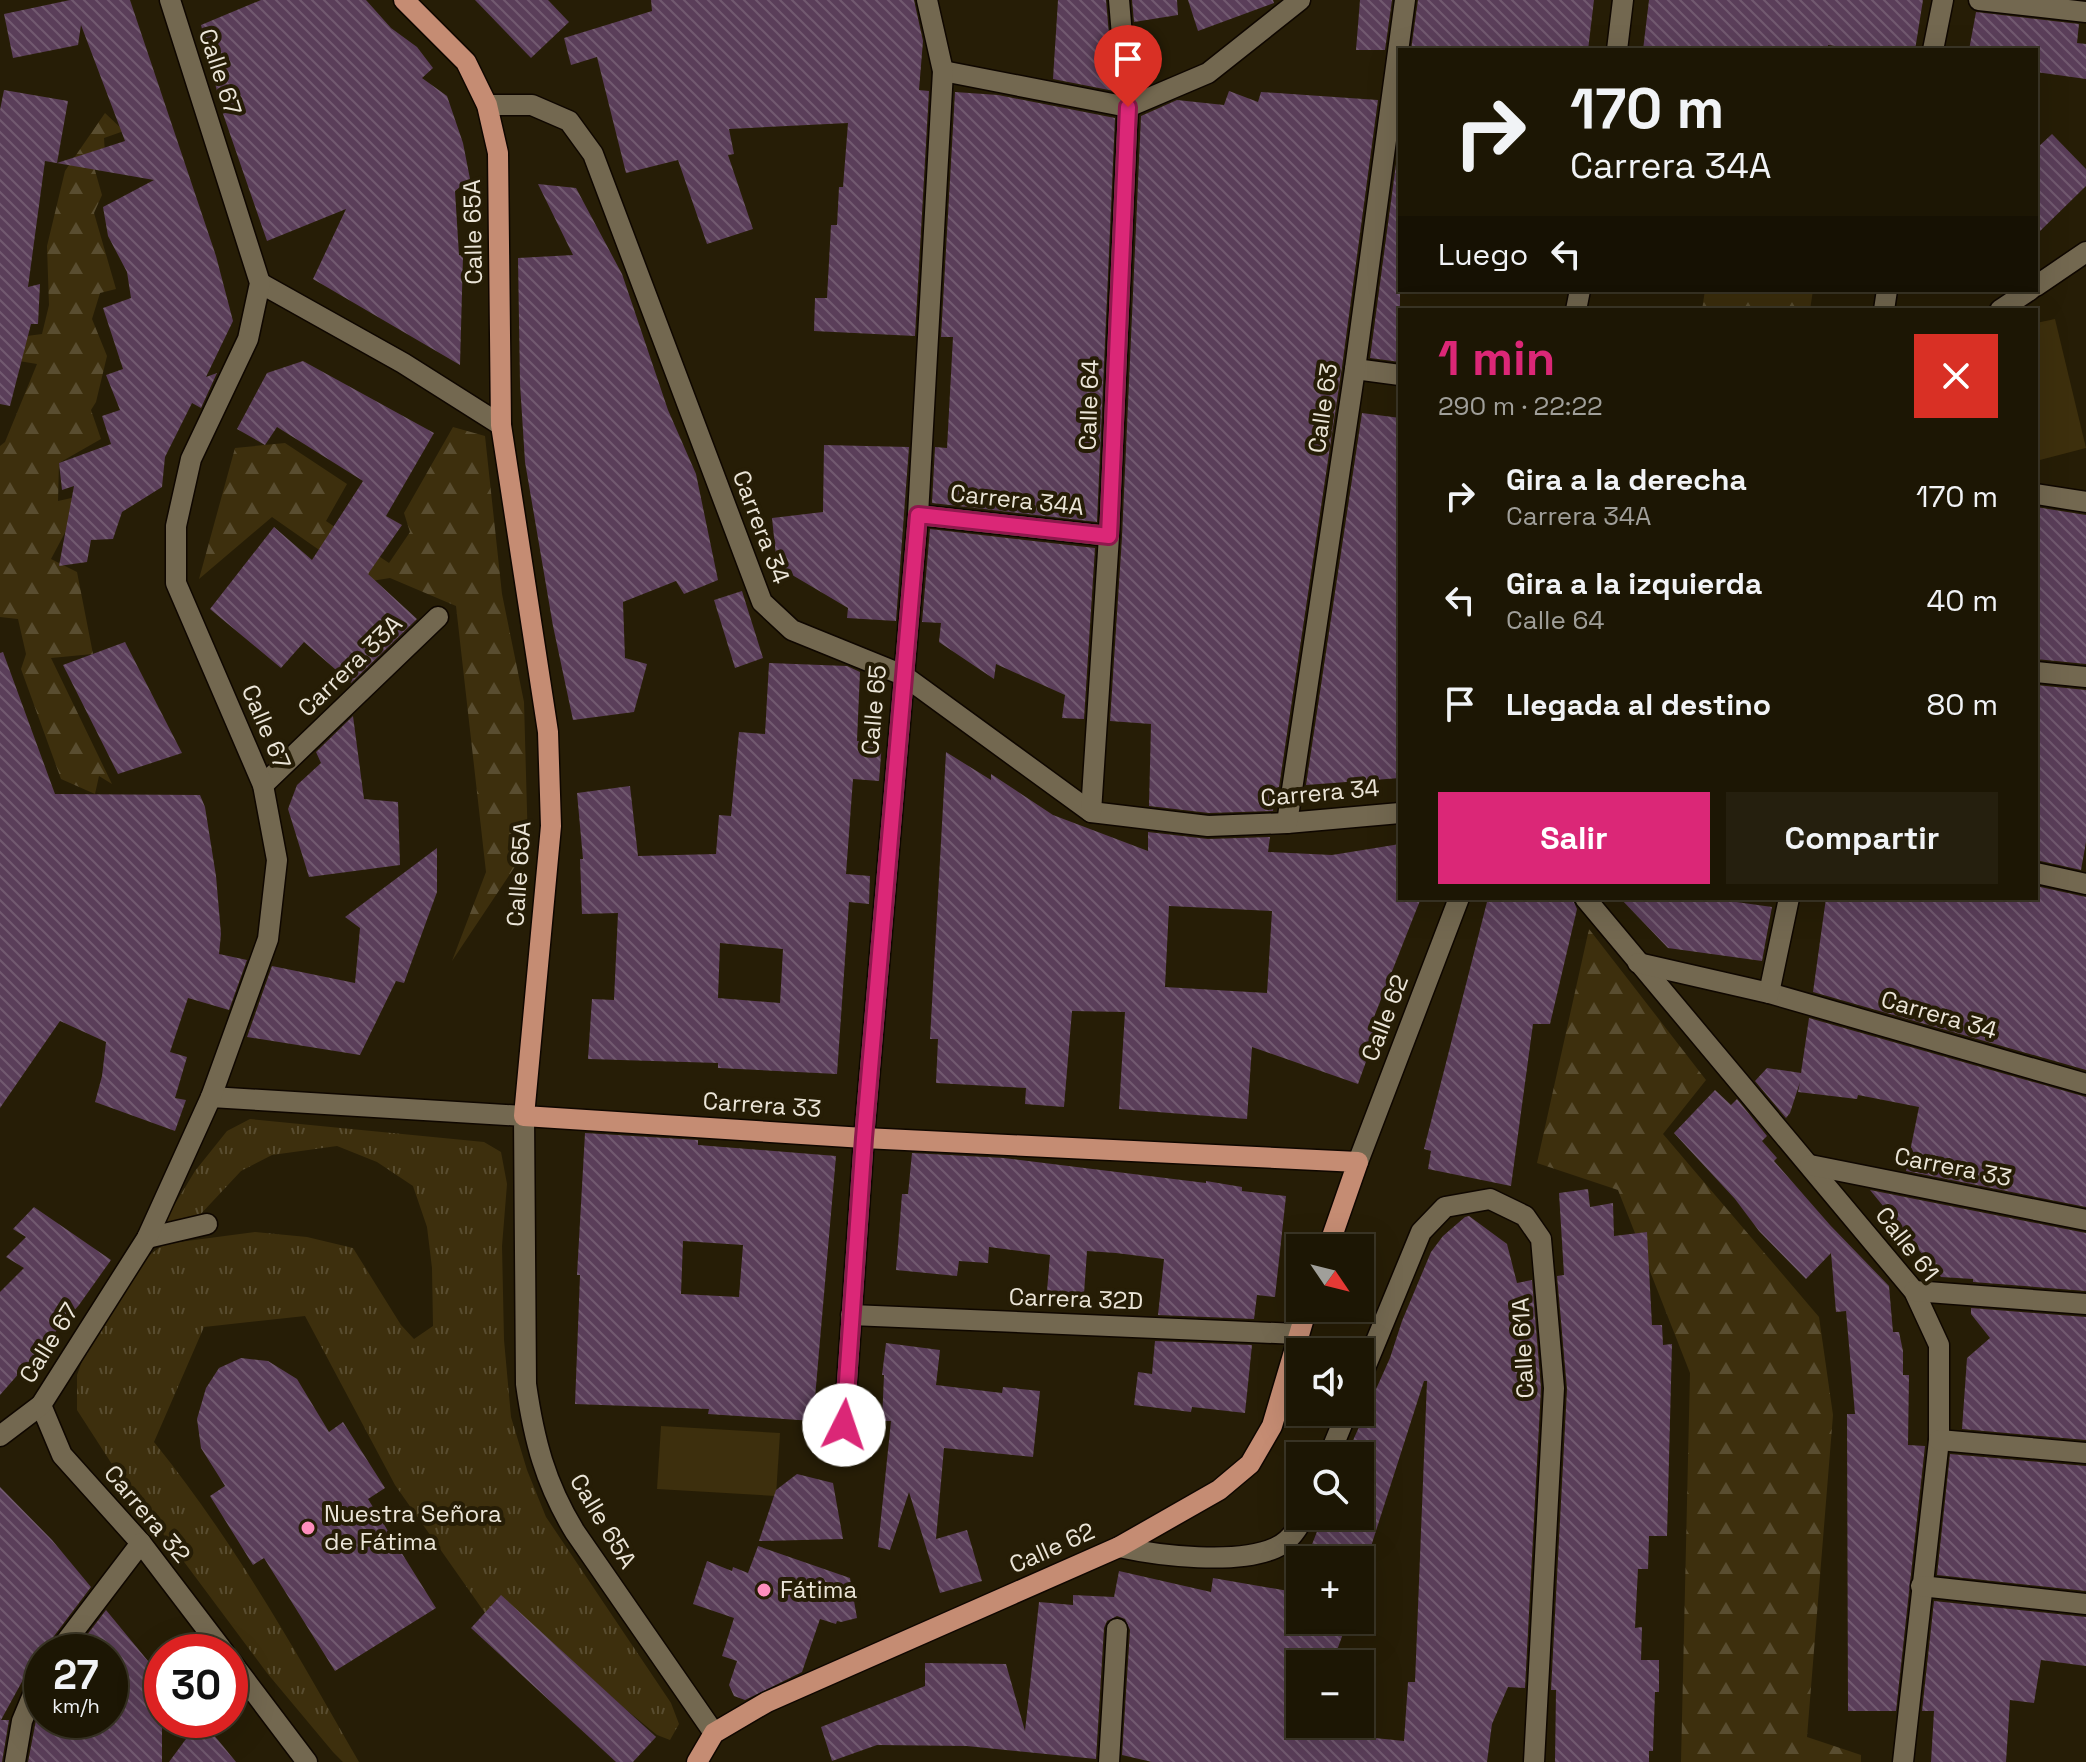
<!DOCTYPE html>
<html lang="es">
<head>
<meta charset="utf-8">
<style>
  body { margin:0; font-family:"Space Grotesk",sans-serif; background:#251f0e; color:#f1f3f6; height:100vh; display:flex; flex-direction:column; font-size:30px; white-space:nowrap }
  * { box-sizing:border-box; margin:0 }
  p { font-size:26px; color:#a09f9a }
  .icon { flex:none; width:44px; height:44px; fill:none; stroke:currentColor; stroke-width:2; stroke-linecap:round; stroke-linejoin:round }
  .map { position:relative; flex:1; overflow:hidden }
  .drawer { position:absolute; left:1398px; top:308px; width:640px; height:592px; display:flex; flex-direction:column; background:#1c1604; border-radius:0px; box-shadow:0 8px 32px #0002,0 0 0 2px #3a3526 }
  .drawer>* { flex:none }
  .guide { position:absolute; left:1398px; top:48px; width:640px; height:244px; border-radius:0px; box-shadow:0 8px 32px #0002,0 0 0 2px #3a3526; background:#1c1604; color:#f1f3f6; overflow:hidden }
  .needle { width:52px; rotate:125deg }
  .controls { position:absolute; left:1286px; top:1234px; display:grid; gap:16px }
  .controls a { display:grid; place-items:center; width:88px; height:88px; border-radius:0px; background:#1c1604; box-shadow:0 8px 32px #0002,0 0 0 2px #3a3526; font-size:40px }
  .speed { position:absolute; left:24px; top:1634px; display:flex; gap:16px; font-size:40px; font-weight:700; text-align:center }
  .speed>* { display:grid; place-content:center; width:104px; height:104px; border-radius:50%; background:#1c1604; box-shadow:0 8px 32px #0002,0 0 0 2px #3a3526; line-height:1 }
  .speed small { font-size:20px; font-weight:400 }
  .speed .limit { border:12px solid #d22; background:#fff; color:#111 }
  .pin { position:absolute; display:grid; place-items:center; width:68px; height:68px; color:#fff; margin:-82px -34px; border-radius:50% 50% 50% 0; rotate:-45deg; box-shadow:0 0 8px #0007 }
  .pin .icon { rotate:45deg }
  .me { position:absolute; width:88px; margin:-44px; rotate:4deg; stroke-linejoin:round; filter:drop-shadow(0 0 6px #0008) }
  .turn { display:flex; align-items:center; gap:28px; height:168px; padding:0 40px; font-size:36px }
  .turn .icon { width:104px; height:104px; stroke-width:2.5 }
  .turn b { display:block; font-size:56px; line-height:68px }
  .then { display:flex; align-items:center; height:76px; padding:0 40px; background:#0003; gap:16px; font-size:30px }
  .round { display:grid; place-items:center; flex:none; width:84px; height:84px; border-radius:0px; background:#251f0e }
  .summary { display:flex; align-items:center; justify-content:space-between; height:136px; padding:0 40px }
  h1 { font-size:48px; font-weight:700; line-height:60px; color:#db2777 }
  .cta { display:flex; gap:16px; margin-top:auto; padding:16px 40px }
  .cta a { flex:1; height:92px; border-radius:0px; background:#db2777; color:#fff; font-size:32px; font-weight:700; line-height:92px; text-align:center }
  .cta a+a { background:#251f0e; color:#f1f3f6 }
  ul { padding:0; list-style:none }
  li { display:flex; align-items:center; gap:24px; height:104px; padding:0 40px }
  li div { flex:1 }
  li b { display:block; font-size:30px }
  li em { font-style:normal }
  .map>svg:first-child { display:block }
  .grass { fill:url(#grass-tufts) }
  .forest { fill:url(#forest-firs) }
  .pitch { fill:#3d2f0d }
  .building { fill:url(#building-back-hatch); fill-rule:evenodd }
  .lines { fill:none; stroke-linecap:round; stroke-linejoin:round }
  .minor-casing { stroke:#0f0700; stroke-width:23 }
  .major-casing { stroke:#0f0700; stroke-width:23 }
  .minor { stroke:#736850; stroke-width:20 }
  .major { stroke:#c58c73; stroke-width:20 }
  .route-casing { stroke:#8e194d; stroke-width:20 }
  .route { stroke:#db2777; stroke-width:14 }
  .poi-dot { fill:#fe8ebd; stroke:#261d06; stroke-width:3 }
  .labels { text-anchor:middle; stroke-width:8; stroke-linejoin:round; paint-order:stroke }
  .street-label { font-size:24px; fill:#ebe5d8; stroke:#261d06 }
  .poi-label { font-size:24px; fill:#ebe5d8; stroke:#261d06; text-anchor:start }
</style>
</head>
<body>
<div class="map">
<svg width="2086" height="1762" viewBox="0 0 2086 1762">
  <defs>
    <pattern id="grass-tufts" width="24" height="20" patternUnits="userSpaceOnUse" patternTransform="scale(2)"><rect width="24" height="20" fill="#3d2f0d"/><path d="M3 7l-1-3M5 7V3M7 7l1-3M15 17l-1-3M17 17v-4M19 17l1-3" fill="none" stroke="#594d30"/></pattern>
    <pattern id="forest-firs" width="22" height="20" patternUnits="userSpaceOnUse" patternTransform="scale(2)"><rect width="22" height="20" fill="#3d2f0d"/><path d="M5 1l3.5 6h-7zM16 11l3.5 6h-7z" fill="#594d30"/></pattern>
    <pattern id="building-back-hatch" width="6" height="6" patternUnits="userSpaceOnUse" patternTransform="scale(2)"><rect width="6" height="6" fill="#5a3e59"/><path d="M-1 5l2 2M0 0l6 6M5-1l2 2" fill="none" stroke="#725a70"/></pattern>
  </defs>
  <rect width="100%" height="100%" fill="#261d06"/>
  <!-- grass -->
  <path class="grass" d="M250,1119L484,1142L501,1152L507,1184L502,1246L504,1340L511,1417L527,1470L546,1517L671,1703L679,1724L670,1740L657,1735L623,1707L501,1596L485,1613L395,1485L305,1316L204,1327L154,1442C236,1544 295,1650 359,1762H343L333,1752L267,1673L117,1472L77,1410V1375L89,1342L142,1261L164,1244L255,1232L307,1237L353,1248L401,1325L414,1339L433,1326L432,1268L427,1227L413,1186L377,1162L337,1146L272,1155L241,1171L198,1217L161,1227L195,1171L227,1131Z"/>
  <!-- forest -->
  <g class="forest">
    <path d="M105,113L124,131L104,138L105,154L92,160L102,195L94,213L116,289L100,293L92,319L107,356L96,402L91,410L101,439L59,463L58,501L85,495L51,559L77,572L93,654L51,658L112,784L99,776L95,794L61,779L21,669L26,654L18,619L0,617V446L5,442L37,364L7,359L12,338L42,334L49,305L47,246L65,171Z"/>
    <path d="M1705,290H1813L1810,310H1702Z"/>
    <path d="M453,427L485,436L502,594L524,702L528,847L452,961L486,872L456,606L390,578L365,582L272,517L199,579L235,448L285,443L347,484L326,521L389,563L410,532L404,513Z"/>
    <path d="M1589,929L1706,1080L1663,1134L1819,1317L1833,1415L1807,1737L1861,1755V1762H1681L1690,1373L1618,1190L1537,1163Z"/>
  </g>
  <!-- pitch -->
  <g class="pitch">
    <path d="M2055,319L2086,448L2036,461V323Z"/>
    <path d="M661,1426L780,1433L776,1496L657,1489Z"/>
  </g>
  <!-- building -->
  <g class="building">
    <path d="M70,0H130L216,256L233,321L206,377L217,373L201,408L192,403L165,457L162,487L122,512L113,539L91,540L87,562L59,566L74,486L62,490L59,463L111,444L102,416L120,410L106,375L123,369L103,308L131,298L127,272L108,236L103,207L154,180L45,161L28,287L40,284L38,324H31L10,406L0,404V110L4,90L68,101L57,163L125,141L81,25L78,45L13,58L4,14Z"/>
    <path d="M261,0H366L391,28L417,47L433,68L422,78L447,96L463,143L470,179L455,191L459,255L463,256L460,365L313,279L346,209L267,241L221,108L201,25Z"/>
    <path d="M475,0H548L569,22L531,58Z"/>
    <path d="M651,0H914L923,41L919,90L929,91L915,336L814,331L815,298H827L831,225H837L839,187H843L848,123L729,129L734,154L728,155L753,229L707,244L678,160L626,173L597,57L571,65L564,38L652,11Z"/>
    <path d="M1058,0H1106L1114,91L1053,79Z"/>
    <path d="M1132,0H1177L1178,15L1134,22Z"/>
    <path d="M1188,0H1273L1274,3L1198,31Z"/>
    <path d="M1360,0H1392L1385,50H1356Z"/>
    <path d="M1418,0H1594L1588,50H1411Z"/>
    <path d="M1649,0H1923L1915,50H1865L1828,45V50H1643Z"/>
    <path d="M1976,12L2079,24L2077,43L2086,44V79L2036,72V50H1969Z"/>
    <path d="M1229,91L1258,102L1261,92L1378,100L1342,367L1279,787L1275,788L1273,811L1209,813L1149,806L1151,724L1110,721L1122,537L1141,116L1177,100L1224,105Z"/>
    <path d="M955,92L998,95L1115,118L1097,522L932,503L935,447L947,448L953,337H941Z"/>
    <path d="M1400,134V362L1370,358Z"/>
    <path d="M2052,134L2086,169V186L2036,235V149Z"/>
    <path d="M538,184L576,188L622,274L668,410L696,474L718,580L684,594L676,581L623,602L625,658L647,664L634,712L573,720L553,626L525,462L520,384L518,258L573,255Z"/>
    <path d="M303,361L434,433L386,516L402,525L368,574L417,619L351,683L304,642L281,668L210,609L274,527L312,560L363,481L277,427L265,445L237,429L267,373Z"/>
    <path d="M1362,413L1400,418V778L1306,785Z"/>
    <path d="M824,445L909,447L896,621L847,618L848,608L777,566L772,518L823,512Z"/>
    <path d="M2036,507L2086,515V664L2036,659Z"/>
    <path d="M930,529L1095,548L1084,719L1062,718L1065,695L996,664L994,679L939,642L941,623L922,622Z"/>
    <path d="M742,591L763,658L735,668L714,600Z"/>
    <path d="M125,642L182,753L118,774L63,665Z"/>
    <path d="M3,652L55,794L200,795L205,807L216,876L221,934L219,954L247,960L229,1010L188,998L170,1052L187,1057L175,1098L186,1100L175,1131L95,1102L102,1076L106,1042L60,1021L0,1108V653Z"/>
    <path d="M769,663L847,666L860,672L857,741L882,743L879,781L853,779L846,874L870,876L869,904L849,902L837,1074L718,1068V1063L588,1059L592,999L614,1000L618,913L582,914L580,859H583L577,793L630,786L638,856L716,854L719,815L731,816L739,732L765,734ZM720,943L783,949L780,1003L718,998Z"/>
    <path d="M2036,685L2086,690V842L2081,870L2036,860Z"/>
    <path d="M353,716L364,799L398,802L400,865L309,877L288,809L297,785L321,763L316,752Z"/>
    <path d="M946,752L991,780V774L1053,815L1148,851V832L1208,839L1270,837L1268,852L1332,855L1400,844V898H1421L1374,1017L1381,1020L1358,1084L1252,1047L1247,1119L1119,1109L1125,1012L1072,1011L1064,1107L1025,1104L1026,1088L936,1083L938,1039H930ZM1169,906L1272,911L1267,993L1165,987Z"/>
    <path d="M437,848V892L404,983L396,981L360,1055L247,1037L272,966L355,983L360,928L345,917Z"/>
    <path d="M2036,886L2086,897V1070L1813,992L1826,898H2036Z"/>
    <path d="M1488,898H1572L1577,909L1550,1024H1533L1511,1186L1428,1169L1431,1151L1424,1149Z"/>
    <path d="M1620,898H1708L1772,907L1762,961L1668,948Z"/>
    <path d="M1809,1018L2086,1097V1207L1906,1171L1919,1107L1858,1095L1857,1099L1798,1092L1800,1082L1790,1113L1786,1118L1755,1081L1767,1068L1801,1073Z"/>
    <path d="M1715,1090L1731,1105L1737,1099L1767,1136L1762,1141L1777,1158L1774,1161L1830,1225L1889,1286L1893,1332H1899L1903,1351V1375H1909L1908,1445L1925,1446L1896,1711H1848L1847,1414H1855L1846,1311L1836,1312L1831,1253L1806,1279L1759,1231L1735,1199L1674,1133Z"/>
    <path d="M585,1133L698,1140V1145L836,1156L813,1421L708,1414L709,1409L575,1404L580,1275H577ZM683,1241L743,1245L739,1297L681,1294Z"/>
    <path d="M912,1153L1004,1158L1206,1183V1181L1242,1187V1191L1286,1196L1275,1297L1257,1295L1254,1319L1158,1315L1164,1259L1116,1253L1087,1251L1084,1294L1047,1291L1050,1255L989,1247L988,1263L959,1261L957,1276L896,1270L902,1194H908Z"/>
    <path d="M1588,1189L1590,1207L1613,1203L1614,1236L1647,1232L1652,1325H1662L1663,1345L1672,1344L1667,1536H1649L1648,1569H1638L1635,1628L1642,1627L1641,1660H1659V1692H1655L1653,1751H1649V1762H1555L1556,1690H1551L1567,1389L1557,1276L1564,1275L1559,1193Z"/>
    <path d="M1870,1190L2086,1233V1291L1973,1282V1279L1941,1277Z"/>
    <path d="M34,1207L111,1260L79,1305L0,1395V1292L24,1268L6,1257L26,1237L13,1229Z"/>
    <path d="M1469,1216L1507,1244L1517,1283L1532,1280L1541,1388L1525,1688L1508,1687L1492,1724L1487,1762H1152L1122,1755L1130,1630L1125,1619L1117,1616L1107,1621L1104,1628L1096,1759L967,1746L877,1745L832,1761L821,1727L925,1686V1663L1006,1664L1025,1731L1039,1602L1073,1605V1595L1114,1597L1119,1571L1211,1592L1213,1578L1300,1593V1620H1348L1332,1664H1300V1724H1349L1346,1735L1404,1741L1408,1682H1415L1427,1381H1424L1366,1562L1306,1560L1323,1516H1360V1456H1346L1390,1358L1402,1321L1431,1252L1443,1236L1465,1217Z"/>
    <path d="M1971,1308L2086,1317V1440L1962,1429L1967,1358L1990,1338L1971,1314Z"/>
    <path d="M1155,1341L1252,1345L1245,1413L1192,1407L1191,1412L1134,1405L1138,1372L1152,1374Z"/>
    <path d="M886,1343L940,1350L936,1385L1002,1393L1003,1387L1040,1391L1033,1457L944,1448L936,1539L967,1530L982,1581L940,1593L909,1492L890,1550L878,1547L891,1421H882L884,1375H882Z"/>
    <path d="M241,1358L268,1361L297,1379L329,1432L343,1422L385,1488L368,1499L436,1608L335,1671L264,1558L253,1565L210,1496L225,1486L201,1448L197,1419L206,1388L219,1368Z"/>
    <path d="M1950,1454L2086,1466V1591L1937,1575Z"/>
    <path d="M797,1474L833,1483L843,1539L759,1541L776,1490Z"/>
    <path d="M0,1487L52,1540L91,1587L48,1644L45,1652H42V1656L30,1667L1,1720H9L2,1762H0Z"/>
    <path d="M758,1546L850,1578L857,1618L841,1622L837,1621L836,1624L820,1619L802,1672L745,1700L734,1696L729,1685L737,1661L722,1656L734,1618L693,1604L707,1561L732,1571L733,1567L748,1573Z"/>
    <path d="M501,1595L656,1737L633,1762H616L471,1628Z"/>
    <path d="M1934,1601L2086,1617V1666L2041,1660L2034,1703L2010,1700L2006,1762H1931L1934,1711H1922Z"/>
    <path d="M106,1610L162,1678V1762H28L36,1720H110V1652H74Z"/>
    <path d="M200,1720L218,1740L236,1762H169Z"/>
  </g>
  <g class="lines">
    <!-- minor casing -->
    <g class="minor-casing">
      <g id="minor">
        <path d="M1979,0L2086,12"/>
        <path d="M1617,50L1623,0"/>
        <path d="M1933,50L1943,0"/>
        <path d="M943,71L1128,107L1208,73L1300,0"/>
        <path d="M487,105H532L569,121L593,154L762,602L792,630L903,675L1091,812L1208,826L1287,823L1400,813"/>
        <path d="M260,283L403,363L501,425"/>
        <path d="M2036,286L2086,252"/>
        <path d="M1576,310L1580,290"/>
        <path d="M1884,310L1887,290"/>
        <path d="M2000,310L2030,290"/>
        <path d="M1355,369L1400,375"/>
        <path d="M2036,494L2086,502"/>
        <path d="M918,515L1109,536"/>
        <path d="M2036,672L2086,677"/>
        <path d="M263,785L438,617"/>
        <path d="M1091,812L1109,536L1128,107L1119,0"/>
        <path d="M1287,823L1355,369L1405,0"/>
        <path d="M2036,873L2086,884"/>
        <path d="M1585,898L1914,1291L1939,1345V1440L1903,1762"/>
        <path d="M1638,963L1769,993L2086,1084"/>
        <path d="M1769,993L1789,898"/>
        <path d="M211,1097L524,1116L526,1384C534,1440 545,1483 575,1532L714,1733"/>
        <path d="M1358,1162L1459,898"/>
        <path d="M1810,1165L2086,1220"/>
        <path d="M147,1238L207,1224"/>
        <path d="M1914,1291L2086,1304"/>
        <path d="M851,1315L1298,1334"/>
        <path d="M1360,1380L1421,1232L1445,1207L1490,1199L1525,1216L1541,1239L1554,1388L1534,1762"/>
        <path d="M41,1405L62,1455L141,1543L224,1652"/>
        <path d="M844,1425L864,1138L918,515L943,71L927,0"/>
        <path d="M0,1436L41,1405L147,1238L211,1097L268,939L277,860L263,785L176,583V526L191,459L248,339L260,283L170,0"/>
        <path d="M1939,1440L2086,1453"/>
        <path d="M1329,1456L1347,1412"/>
        <path d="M1119,1547C1160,1556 1237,1565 1275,1548C1289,1542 1298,1529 1304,1516"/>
        <path d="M1921,1586L2086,1604"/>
        <path d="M58,1652L141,1543"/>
        <path d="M230,1660L307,1762"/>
        <path d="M15,1762L22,1721L42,1673"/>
        <path d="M1109,1762L1117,1629"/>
      </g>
    </g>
    <!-- major casing -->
    <g class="major-casing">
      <g id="major">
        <path d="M404,0L466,62L487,105L498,153L501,425L548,732L551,826L524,1116L864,1138L1358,1162L1328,1248"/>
        <path d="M697,1762L714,1733L767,1702L1119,1547L1219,1490L1250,1464L1272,1426L1307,1308"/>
      </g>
    </g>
    <!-- minor -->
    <use href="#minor" class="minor"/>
    <!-- major -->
    <use href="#major" class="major"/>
  </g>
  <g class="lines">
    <!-- route casing -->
    <g class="route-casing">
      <path id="route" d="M844,1425L864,1138L918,515L1109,536L1128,107"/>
    </g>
    <!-- route -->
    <use href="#route" class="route"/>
  </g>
  <!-- markers -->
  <g class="poi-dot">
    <circle cx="308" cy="1528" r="8"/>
    <circle cx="764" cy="1590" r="8"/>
  </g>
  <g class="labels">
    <!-- street labels -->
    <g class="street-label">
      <text transform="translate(220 72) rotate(72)" y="8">Calle 67</text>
      <text transform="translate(473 232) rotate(-91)" y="8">Calle 65A</text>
      <text transform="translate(1089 405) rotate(-88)" y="8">Calle 64</text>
      <text transform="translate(1323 408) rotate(-82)" y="8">Calle 63</text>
      <text transform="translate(1017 500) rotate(6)" y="8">Carrera 34A</text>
      <text transform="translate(761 527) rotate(69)" y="8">Carrera 34</text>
      <text transform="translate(350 666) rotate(-44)" y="8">Carrera 33A</text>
      <text transform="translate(874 710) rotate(-85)" y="8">Calle 65</text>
      <text transform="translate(266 727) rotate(67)" y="8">Calle 67</text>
      <text transform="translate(1320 793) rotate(-5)" y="8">Carrera 34</text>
      <text transform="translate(519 874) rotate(-86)" y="8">Calle 65A</text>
      <text transform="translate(1939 1015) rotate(16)" y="8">Carrera 34</text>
      <text transform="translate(1385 1018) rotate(-69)" y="8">Calle 62</text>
      <text transform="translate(762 1105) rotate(4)" y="8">Carrera 33</text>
      <text transform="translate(1953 1167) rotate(11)" y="8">Carrera 33</text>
      <text transform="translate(1907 1244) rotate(52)" y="8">Calle 61</text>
      <text transform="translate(1076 1299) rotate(2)" y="8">Carrera 32D</text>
      <text transform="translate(49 1343) rotate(-58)" y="8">Calle 67</text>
      <text transform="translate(1523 1348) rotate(-93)" y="8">Calle 61A</text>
      <text transform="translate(147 1514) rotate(50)" y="8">Carrera 32</text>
      <text transform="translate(603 1521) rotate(59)" y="8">Calle 65A</text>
      <text transform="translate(1052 1548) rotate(-24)" y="8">Calle 62</text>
    </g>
    <!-- poi labels -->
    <g class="poi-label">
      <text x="324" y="1522">Nuestra Señora<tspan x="324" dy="28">de Fátima</tspan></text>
      <text x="780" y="1598">Fátima</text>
    </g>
  </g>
</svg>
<div class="controls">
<a><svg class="needle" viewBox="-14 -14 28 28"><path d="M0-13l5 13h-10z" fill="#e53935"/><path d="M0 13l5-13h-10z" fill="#a09f9a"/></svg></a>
<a><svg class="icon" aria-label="sound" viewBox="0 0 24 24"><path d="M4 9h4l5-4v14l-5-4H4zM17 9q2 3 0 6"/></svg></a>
<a><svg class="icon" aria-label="search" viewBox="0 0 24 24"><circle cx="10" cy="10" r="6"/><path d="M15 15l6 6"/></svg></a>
<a>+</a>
<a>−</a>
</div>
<div class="speed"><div>27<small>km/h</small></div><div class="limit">30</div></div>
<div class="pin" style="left:1128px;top:107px;background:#d93025"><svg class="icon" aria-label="arrive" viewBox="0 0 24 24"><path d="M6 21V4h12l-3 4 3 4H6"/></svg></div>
<svg class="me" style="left:844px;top:1425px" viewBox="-20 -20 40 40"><circle r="19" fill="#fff"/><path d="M0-13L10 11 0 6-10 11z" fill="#db2777"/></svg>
<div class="guide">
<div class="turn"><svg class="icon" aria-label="right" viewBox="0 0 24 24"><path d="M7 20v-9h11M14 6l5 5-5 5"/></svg><div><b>170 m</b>Carrera 34A</div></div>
<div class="then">Luego<svg class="icon" aria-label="left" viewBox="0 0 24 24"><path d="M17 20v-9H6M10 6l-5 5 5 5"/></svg></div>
</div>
<section class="drawer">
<div class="summary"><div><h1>1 min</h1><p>290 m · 22:22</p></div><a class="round" style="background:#d93025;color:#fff"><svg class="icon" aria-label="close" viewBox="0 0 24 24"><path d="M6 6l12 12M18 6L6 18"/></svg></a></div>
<ul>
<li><svg class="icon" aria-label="right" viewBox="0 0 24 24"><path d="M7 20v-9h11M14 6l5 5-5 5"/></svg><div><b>Gira a la derecha</b><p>Carrera 34A</p></div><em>170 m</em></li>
<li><svg class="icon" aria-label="left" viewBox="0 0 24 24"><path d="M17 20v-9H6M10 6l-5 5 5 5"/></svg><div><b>Gira a la izquierda</b><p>Calle 64</p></div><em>40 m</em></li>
<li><svg class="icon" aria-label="arrive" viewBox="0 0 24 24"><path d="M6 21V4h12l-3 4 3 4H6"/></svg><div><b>Llegada al destino</b></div><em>80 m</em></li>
</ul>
<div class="cta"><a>Salir</a><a>Compartir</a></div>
</section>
</div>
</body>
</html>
